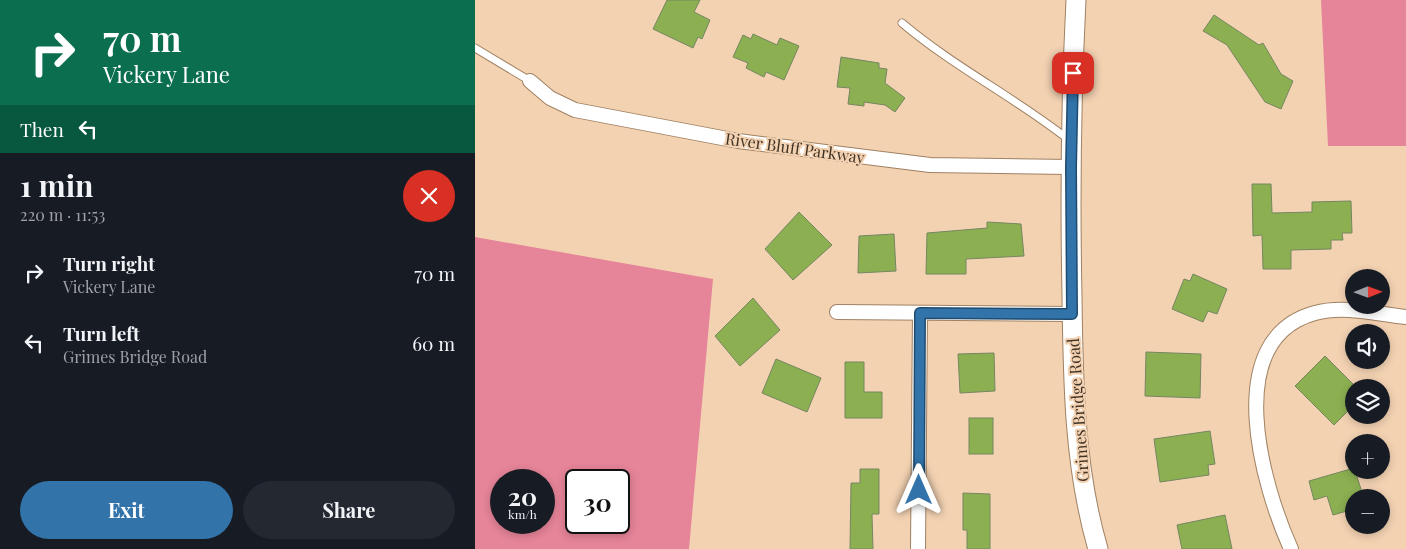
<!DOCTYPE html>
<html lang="en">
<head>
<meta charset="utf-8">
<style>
  body { margin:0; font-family:"Playfair Display",serif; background:#242831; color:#f1f3f6; height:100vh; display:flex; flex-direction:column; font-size:19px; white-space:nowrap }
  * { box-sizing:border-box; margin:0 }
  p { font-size:16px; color:#9ea1a6 }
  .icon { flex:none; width:28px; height:28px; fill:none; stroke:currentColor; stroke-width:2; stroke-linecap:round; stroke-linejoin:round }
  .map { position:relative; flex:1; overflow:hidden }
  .details { display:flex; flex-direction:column; background:#171b24; width:475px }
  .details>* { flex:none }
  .banner { background:#0b6e4f; color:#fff; overflow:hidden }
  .needle { width:32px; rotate:89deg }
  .buttons { position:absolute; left:870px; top:269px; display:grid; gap:10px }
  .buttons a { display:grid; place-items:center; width:45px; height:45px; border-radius:50%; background:#171b24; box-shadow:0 2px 8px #0003; font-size:25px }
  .speed { position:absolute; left:15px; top:469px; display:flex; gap:10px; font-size:25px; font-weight:700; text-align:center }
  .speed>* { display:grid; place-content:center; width:65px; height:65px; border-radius:50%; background:#171b24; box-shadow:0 2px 8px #0003; line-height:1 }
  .speed small { font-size:12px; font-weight:400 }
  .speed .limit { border:2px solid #111; border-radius:8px; background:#fff; color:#111 }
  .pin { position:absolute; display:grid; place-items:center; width:42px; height:42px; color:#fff; margin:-21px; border-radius:10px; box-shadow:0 2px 8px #0006 }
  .me { position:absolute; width:55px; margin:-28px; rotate:0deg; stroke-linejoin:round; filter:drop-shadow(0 0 4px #0008) }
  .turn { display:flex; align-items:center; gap:18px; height:105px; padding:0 20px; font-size:22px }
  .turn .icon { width:65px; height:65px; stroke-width:2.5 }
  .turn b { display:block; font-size:35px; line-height:42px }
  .then { display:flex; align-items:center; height:48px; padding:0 20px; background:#0003; gap:10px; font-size:19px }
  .round { display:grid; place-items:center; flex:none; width:52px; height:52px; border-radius:26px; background:#242831 }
  .headline { display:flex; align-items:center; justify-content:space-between; height:85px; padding:0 20px }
  h1 { font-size:30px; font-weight:700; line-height:38px }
  .primary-button { display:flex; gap:10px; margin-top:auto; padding:10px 20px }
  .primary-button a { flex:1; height:58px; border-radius:30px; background:#3274aa; color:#fff; font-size:20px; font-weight:700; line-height:58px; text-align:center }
  .primary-button a+a { background:#242831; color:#f1f3f6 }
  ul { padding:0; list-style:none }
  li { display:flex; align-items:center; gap:15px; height:70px; padding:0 20px }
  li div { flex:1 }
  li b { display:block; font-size:19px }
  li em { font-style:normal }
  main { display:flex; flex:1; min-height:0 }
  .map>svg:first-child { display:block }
  .green { fill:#e68499; fill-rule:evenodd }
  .building { fill:#8baf51; stroke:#768661 }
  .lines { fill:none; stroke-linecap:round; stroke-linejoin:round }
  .lane-casing { stroke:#9f8163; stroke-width:9 }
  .street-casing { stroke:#9f8163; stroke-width:16 }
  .secondary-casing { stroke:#9f8163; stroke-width:21 }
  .lane { stroke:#fff; stroke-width:7 }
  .street { stroke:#fff; stroke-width:14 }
  .secondary { stroke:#fff; stroke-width:19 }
  .route-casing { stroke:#204b6e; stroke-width:12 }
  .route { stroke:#3274aa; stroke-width:9 }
  .labels { text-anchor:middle; stroke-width:4; stroke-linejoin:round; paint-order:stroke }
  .street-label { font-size:16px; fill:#403326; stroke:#f3d2b2 }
</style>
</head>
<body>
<main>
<section class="details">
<div class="banner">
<div class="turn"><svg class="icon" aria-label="right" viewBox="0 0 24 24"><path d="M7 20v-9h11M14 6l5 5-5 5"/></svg><div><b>70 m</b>Vickery Lane</div></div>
<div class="then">Then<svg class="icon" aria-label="left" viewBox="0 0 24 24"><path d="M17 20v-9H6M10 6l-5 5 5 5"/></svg></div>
</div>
<div class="headline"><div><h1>1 min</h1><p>220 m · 11:53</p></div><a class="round" style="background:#d93025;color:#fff"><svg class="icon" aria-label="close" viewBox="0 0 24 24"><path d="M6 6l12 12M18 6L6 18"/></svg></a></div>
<ul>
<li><svg class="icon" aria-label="right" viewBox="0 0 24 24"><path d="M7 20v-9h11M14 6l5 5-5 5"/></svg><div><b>Turn right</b><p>Vickery Lane</p></div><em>70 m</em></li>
<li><svg class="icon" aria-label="left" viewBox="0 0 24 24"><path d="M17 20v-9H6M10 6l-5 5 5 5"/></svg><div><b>Turn left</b><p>Grimes Bridge Road</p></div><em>60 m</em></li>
</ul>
<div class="primary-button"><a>Exit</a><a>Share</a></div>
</section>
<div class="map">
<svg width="931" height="549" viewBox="0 0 931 549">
  <rect width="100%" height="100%" fill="#f3d2b2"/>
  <!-- green -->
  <g class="green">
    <path d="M846,0H931V146H853Z"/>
    <path d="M0,237L238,279L214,549H0ZM26,480H69V522H26ZM101,480H144V522H101Z"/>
  </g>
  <!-- building -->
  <g class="building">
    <path d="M192,0H225L219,12L235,20L227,39L223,37L218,48L178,29Z"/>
    <path d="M739,15L784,45L788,43L806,74L818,81L806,109L790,102L752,45L728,31Z"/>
    <path d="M278,34L302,45L305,38L324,46L309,80L291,72L289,77L271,68L273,63L258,57L268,35L276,39Z"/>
    <path d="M366,57L404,63V68L412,69L410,83L430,98L420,112L410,105L389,102V106L373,104L375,88L362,87Z"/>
    <path d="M777,184H796L797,213L837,212V202L876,201L877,233H867L868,240H856V249L816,250V269H788L787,235L778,236Z"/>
    <path d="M324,212L357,245L318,280L290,249Z"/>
    <path d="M512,222L546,224L549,256L491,259V274H451L452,233L512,228Z"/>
    <path d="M419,234L421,271L383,273L384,236Z"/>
    <path d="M718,274L752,289L742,314L733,311L728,322L697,309L709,279L715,281Z"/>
    <path d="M278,298L305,330L265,366L240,336Z"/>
    <path d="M671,352L726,354L725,398L670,396Z"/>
    <path d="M519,353L520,391L485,393L483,354Z"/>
    <path d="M850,356L879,385V405L859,425L820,386Z"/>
    <path d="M301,359L346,378L332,412L287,393Z"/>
    <path d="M370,362H389V392H407V418H370Z"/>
    <rect x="494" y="418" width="24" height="36"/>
    <path d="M735,431L740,464L733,465L734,475L685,482L679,439Z"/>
    <path d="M879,468L889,498H879V509L858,515L852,496L839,500L834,481Z"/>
    <path d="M385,469H404V514H397L398,549H375L376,483H385Z"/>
    <path d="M488,493L515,494V549H492V530H488Z"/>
    <path d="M750,515L757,549H707L702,525Z"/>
  </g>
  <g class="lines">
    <!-- lane casing -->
    <g class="lane-casing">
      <g id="lane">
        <path d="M427,23C479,67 541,98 594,140"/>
        <path d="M0,48L55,81"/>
      </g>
    </g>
    <!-- street casing -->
    <g class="street-casing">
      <g id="street">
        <path d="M55,81L75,98L100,110L263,141L455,165L596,167"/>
        <path d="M362,312L597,314"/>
        <path d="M443,549L445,313"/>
        <path d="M816,549C788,487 744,339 840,313C869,305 902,314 931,317"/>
      </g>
    </g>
    <!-- secondary casing -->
    <g class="secondary-casing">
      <path id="secondary" d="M601,0C596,99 595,198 597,296C598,381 599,467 623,549"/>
    </g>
    <!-- lane -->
    <use href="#lane" class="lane"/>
    <!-- street -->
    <use href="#street" class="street"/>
    <!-- secondary -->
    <use href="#secondary" class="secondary"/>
  </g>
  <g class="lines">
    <!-- route casing -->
    <g class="route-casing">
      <path id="route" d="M444,490L445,313L597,314L596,167L598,73"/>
    </g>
    <!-- route -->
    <use href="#route" class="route"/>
  </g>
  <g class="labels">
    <!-- street labels -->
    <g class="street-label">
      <text transform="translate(320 148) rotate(8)" y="6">River Bluff Parkway</text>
      <text transform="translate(603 410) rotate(-94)" y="6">Grimes Bridge Road</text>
    </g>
  </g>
</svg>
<div class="buttons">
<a><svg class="needle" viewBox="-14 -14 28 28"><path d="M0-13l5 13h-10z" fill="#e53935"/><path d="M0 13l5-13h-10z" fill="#9ea1a6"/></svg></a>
<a><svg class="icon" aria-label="sound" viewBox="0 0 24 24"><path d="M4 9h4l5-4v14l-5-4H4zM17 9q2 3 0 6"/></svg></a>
<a><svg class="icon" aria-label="layers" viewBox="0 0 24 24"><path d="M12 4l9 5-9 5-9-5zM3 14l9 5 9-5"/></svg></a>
<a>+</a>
<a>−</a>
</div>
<div class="speed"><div>20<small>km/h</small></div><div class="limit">30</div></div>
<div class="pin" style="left:598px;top:73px;background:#d93025"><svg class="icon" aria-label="arrive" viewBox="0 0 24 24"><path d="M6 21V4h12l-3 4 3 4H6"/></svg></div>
<svg class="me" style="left:444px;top:490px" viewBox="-20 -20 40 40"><path d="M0-17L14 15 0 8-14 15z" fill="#3274aa" stroke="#fff" stroke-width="4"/></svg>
</div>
</main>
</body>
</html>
